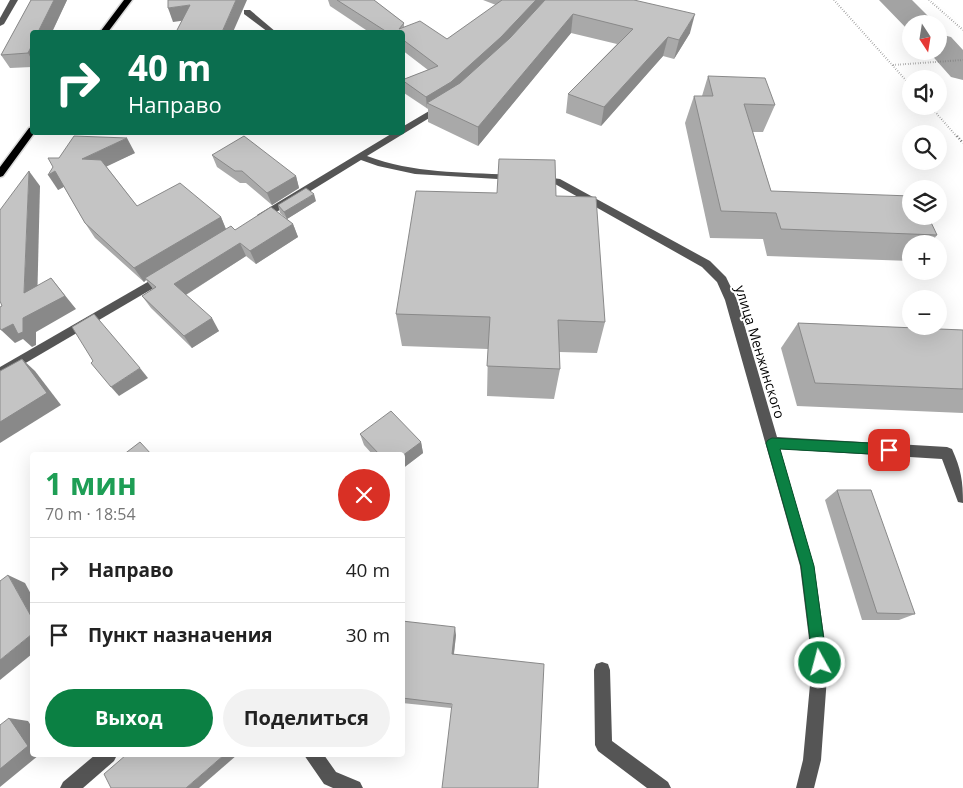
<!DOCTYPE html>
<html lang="ru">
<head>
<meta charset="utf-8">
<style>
  body { margin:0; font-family:"Open Sans",sans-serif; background:#f2f2f2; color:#222; height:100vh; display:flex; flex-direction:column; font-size:19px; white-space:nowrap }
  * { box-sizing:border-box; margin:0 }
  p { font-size:16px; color:#767676 }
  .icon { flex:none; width:28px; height:28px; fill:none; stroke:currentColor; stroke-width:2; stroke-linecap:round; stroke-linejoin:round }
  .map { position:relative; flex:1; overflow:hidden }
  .side { position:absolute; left:30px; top:452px; width:375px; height:305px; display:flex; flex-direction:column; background:#fff; border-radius:5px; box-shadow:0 5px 20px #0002 }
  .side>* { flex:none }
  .top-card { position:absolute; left:30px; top:30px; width:375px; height:105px; border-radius:5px; box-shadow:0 5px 20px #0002; background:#0b6e4f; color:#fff; overflow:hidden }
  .needle { width:32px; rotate:168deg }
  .buttons { position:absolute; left:902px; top:15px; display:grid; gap:10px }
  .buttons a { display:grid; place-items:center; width:45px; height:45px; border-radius:50%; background:#fff; box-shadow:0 5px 20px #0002; font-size:25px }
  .pin { position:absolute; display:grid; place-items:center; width:42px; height:42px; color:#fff; margin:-21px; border-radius:10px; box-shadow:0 2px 8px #0006 }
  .me { position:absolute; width:55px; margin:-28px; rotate:353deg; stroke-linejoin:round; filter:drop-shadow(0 0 4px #0008) }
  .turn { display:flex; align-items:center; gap:18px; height:105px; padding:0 15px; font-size:22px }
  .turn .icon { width:65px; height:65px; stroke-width:2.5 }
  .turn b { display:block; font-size:35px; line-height:42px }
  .round { display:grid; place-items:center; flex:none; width:52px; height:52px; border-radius:26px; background:#f2f2f2 }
  .summary { display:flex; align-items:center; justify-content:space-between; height:85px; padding:0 15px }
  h1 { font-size:30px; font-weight:700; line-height:38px; color:#1e9e55 }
  .cta { display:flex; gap:10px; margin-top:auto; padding:10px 15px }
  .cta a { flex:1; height:58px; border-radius:30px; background:#0b8043; color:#fff; font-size:20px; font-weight:700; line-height:58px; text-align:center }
  .cta a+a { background:#f2f2f2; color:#222 }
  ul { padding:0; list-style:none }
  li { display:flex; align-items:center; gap:15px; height:65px; padding:0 15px; border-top:1px solid #e0e0e0 }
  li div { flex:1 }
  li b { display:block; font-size:19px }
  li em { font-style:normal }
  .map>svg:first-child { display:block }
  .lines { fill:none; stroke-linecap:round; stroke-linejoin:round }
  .river { fill:#a3a3a3; fill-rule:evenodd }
  .major-casing { stroke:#dbdbdb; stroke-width:3 }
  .path-far1 { stroke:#777; stroke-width:2; stroke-dasharray:0.5 2; stroke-linecap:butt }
  .path { stroke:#777; stroke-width:2.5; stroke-dasharray:1 2; stroke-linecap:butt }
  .minor { fill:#555; fill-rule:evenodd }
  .major { fill:#000; fill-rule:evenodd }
  .wall { fill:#a9a9a9 }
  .shaded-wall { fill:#898989 }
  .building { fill:#c4c4c4; stroke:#898989 }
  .route { fill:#0b8043; stroke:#07532c }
  .labels { text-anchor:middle; stroke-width:4; stroke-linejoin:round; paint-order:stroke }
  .street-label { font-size:14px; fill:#000; stroke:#fff }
</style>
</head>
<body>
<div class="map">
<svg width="963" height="788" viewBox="0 0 963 788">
  <rect width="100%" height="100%" fill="#fff"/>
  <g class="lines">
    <!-- river -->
    <g class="river">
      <path d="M879,0H912L936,24H911V31H909Z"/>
      <path d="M939,34L951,37L963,50V80L951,77L928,51H939Z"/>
    </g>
    <!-- major casing -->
    <g class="major-casing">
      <g id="major">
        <path d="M124,0H132L108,32H100Z"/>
        <path d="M32,127V132H35L3,176L0,177V167L29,128Z"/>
      </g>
    </g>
    <!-- path-far1 -->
    <g class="path-far1">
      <path d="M834,0L911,86"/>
      <path d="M929,0L963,30"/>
      <path d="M893,65L963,60"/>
      <path d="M930,106L958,138"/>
    </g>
    <!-- path -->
    <path class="path" d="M957,136L963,143"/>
    <!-- minor -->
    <g class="minor">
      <path d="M10,0H18L4,24L0,26V18Z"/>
      <path d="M244,10H250L276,32H268L244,14Z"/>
      <path d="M441,104L445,107L444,109L367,156C414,174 464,172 513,175L516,176V180L415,174L378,166L361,160L265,219H257V215L391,134L390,132H402V127Z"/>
      <path d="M538,176L560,179L710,261L726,277L737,300L777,437L947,447L952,449C961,469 963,481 963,503L958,502L942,459L780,449L814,566L828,663L821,760L814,788H796L803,760L812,663L800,566L725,300L717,282L702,267L555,184L535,181L533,179Z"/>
      <path d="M165,272L170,276L169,279L0,378V367Z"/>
      <path d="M602,662L608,664L610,670L612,741L668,782L671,788H647L598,751L595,745L594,670L596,664Z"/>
      <path d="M95,755H117L114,761L83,788H60L63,782Z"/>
      <path d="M304,755H324L336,772L360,782L363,788H333L324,784Z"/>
    </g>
    <!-- major -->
    <use href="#major" class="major"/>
  </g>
  <!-- wall -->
  <g class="wall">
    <path d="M31,0H67L52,32H32V67L10,68L1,55Z"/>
    <path d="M328,0H374L404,23V27L447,39L496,5L483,0H634L690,33L674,59L663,56L601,126L566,113L568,94L617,44L571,33L478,146L428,122V109L404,93L402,80L428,70L402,50V32H369L330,6Z"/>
    <path d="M708,76L775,105L763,132H753L771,191L937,235L930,244H911V261L767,256L763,239L710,238L685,123L694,96H702Z"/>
    <path d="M135,153L106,166L137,206L221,217L226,229L235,230L286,218L280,213L278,205L316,201L287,219L293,224L298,237L256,264L246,256L186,295L219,331L192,348L151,308L142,296L153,289L146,280L144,282L95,238L85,223L64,187L58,190L59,158Z"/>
    <path d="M212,155L296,176L299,188L272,205L246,183H240L217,167Z"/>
    <path d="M556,196L605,322L597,353L559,352L560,369L554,399L487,396L488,349L402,346L396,314Z"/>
    <path d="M798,323L963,330V413L797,406L781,348Z"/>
    <path d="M360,434L421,442L423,453L402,469V455H373L364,445Z"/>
    <path d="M837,490L915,614L899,620H862L825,500Z"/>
    <path d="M402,621L456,635L454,654L451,708L402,703Z"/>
  </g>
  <!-- shaded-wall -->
  <g class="shaded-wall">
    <path d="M54,0H67L52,32H38Z"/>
    <path d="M236,0H247L233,32H222Z"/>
    <path d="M536,0H546L501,50L452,94L427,103V109L426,97Z"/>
    <path d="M190,5L195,19L173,22L168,8Z"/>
    <path d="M573,14L571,33L478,146V127Z"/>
    <path d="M695,14L690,33L674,59L679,40Z"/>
    <path d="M668,37L663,56L601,126L604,107Z"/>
    <path d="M32,45V60L28,53Z"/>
    <path d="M127,138L135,153L91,174L82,159Z"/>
    <path d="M29,171L40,186L37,307L24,293Z"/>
    <path d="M55,171L65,186L58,190L48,175Z"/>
    <path d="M296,176L299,188L272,205L267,193Z"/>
    <path d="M314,194L316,201L287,219L284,212Z"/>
    <path d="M221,217L227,232L145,278L146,280L144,282L134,268Z"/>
    <path d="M293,224L298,237L256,264L250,251Z"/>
    <path d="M240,243L246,256L182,297L174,284Z"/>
    <path d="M51,278L76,309L36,332V345L32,347L23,339L15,343L1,330L23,318Z"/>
    <path d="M212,318L219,331L192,348L184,336Z"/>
    <path d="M22,359L35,371L61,405L0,443V422Z"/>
    <path d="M140,368L148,378L119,396L111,387Z"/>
    <path d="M421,442L423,453L402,469V456Z"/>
    <path d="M8,575L25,583L32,596V618Z"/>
    <path d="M455,627L456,635L453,660L452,654Z"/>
    <path d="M32,634V654L0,680V660Z"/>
    <path d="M9,718L28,721L32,727V755H39L0,787V769Z"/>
    <path d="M224,755H237L199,788H186Z"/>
  </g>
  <!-- building -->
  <g class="building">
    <path d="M31,0H54L38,32H32V45L28,53L1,55Z"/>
    <path d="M168,0H236L222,32H176L190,5L168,8Z"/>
    <path d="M337,0H374L404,23L399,29L420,21L447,39L502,0H536L501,37L451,82L426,97L402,80L438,66L402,39V32H387Z"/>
    <path d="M545,0H634L695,14L679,40L668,37L604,107L568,94L633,29L573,14L478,127L427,103L460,83L510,38Z"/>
    <path d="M708,76L765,78L775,105L744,104L771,191L911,196V216H928L937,235L781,229L776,213L721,211L694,96H713Z"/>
    <path d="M74,136L127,138L82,159L101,160L137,206L180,183L221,217L134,268L85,223L55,171L48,175L53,167L48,158H59Z"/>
    <path d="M244,136L296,176L267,193L242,171H235L212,155Z"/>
    <path d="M499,159L555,160L556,196L596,197L605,322L558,320L560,369L487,366L490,317L396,314L416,191L497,193Z"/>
    <path d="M29,171L24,293L51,278L65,296L23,318V332L18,334L13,324L1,330L0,328V307L2,306L0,301V210Z"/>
    <path d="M306,188L314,194L284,212L278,205Z"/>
    <path d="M271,207L293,224L250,251L240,243L174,284L212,318L184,336L142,296L156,287L145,278L231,226L235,230Z"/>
    <path d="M94,314L140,368L111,387L91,363L93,361L72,327Z"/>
    <path d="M798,323L963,330V389L815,383Z"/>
    <path d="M22,359L47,393L0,422V371Z"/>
    <path d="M391,411L421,442L402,456V455H380L360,434Z"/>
    <path d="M140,442L152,455H123Z"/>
    <path d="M837,490H871L915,614L877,613Z"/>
    <path d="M8,575L32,618V634L0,660V581Z"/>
    <path d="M402,621L455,627L452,654L544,664L538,788H442L452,704L402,698Z"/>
    <path d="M9,718L28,746L0,769V725Z"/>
    <path d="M126,755H224L186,788H111L104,774Z"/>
  </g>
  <!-- route -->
  <path class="route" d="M772,438L889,444L893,446L895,450L893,454L889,455L780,449L814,566L827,663L825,668L820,670L815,668L813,663L801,566L766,443L768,440Z"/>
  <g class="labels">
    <!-- street labels -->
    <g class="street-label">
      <text transform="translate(760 352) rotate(73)" y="5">улица Менжинского</text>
    </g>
  </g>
</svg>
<div class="buttons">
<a><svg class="needle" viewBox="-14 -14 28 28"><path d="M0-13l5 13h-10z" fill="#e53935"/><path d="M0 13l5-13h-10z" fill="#767676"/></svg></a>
<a><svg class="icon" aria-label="sound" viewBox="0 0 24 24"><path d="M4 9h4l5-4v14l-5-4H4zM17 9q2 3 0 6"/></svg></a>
<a><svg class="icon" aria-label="search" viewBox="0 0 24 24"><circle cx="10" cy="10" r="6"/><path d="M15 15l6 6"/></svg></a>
<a><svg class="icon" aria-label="layers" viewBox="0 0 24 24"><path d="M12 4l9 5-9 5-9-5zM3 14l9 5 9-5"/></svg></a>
<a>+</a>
<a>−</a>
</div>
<div class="pin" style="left:889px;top:450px;background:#d93025"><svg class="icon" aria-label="arrive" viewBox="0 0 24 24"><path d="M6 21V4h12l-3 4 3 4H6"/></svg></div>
<svg class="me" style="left:820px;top:663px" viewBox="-20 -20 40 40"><circle r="17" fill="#0b8043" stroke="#fff" stroke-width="3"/><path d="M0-11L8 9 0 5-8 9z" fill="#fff"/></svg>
<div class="top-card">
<div class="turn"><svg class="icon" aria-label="right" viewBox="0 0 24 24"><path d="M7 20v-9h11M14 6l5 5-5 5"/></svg><div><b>40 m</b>Направо</div></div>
</div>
<section class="side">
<div class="summary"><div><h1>1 мин</h1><p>70 m · 18:54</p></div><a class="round" style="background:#d93025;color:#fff"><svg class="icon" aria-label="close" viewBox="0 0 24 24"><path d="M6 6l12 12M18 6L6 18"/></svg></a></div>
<ul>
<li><svg class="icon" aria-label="right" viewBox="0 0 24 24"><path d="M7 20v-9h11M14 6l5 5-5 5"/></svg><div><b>Направо</b></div><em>40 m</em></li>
<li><svg class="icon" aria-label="arrive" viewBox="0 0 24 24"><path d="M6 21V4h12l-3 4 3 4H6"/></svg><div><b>Пункт назначения</b></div><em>30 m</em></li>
</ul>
<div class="cta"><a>Выход</a><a>Поделиться</a></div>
</section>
</div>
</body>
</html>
